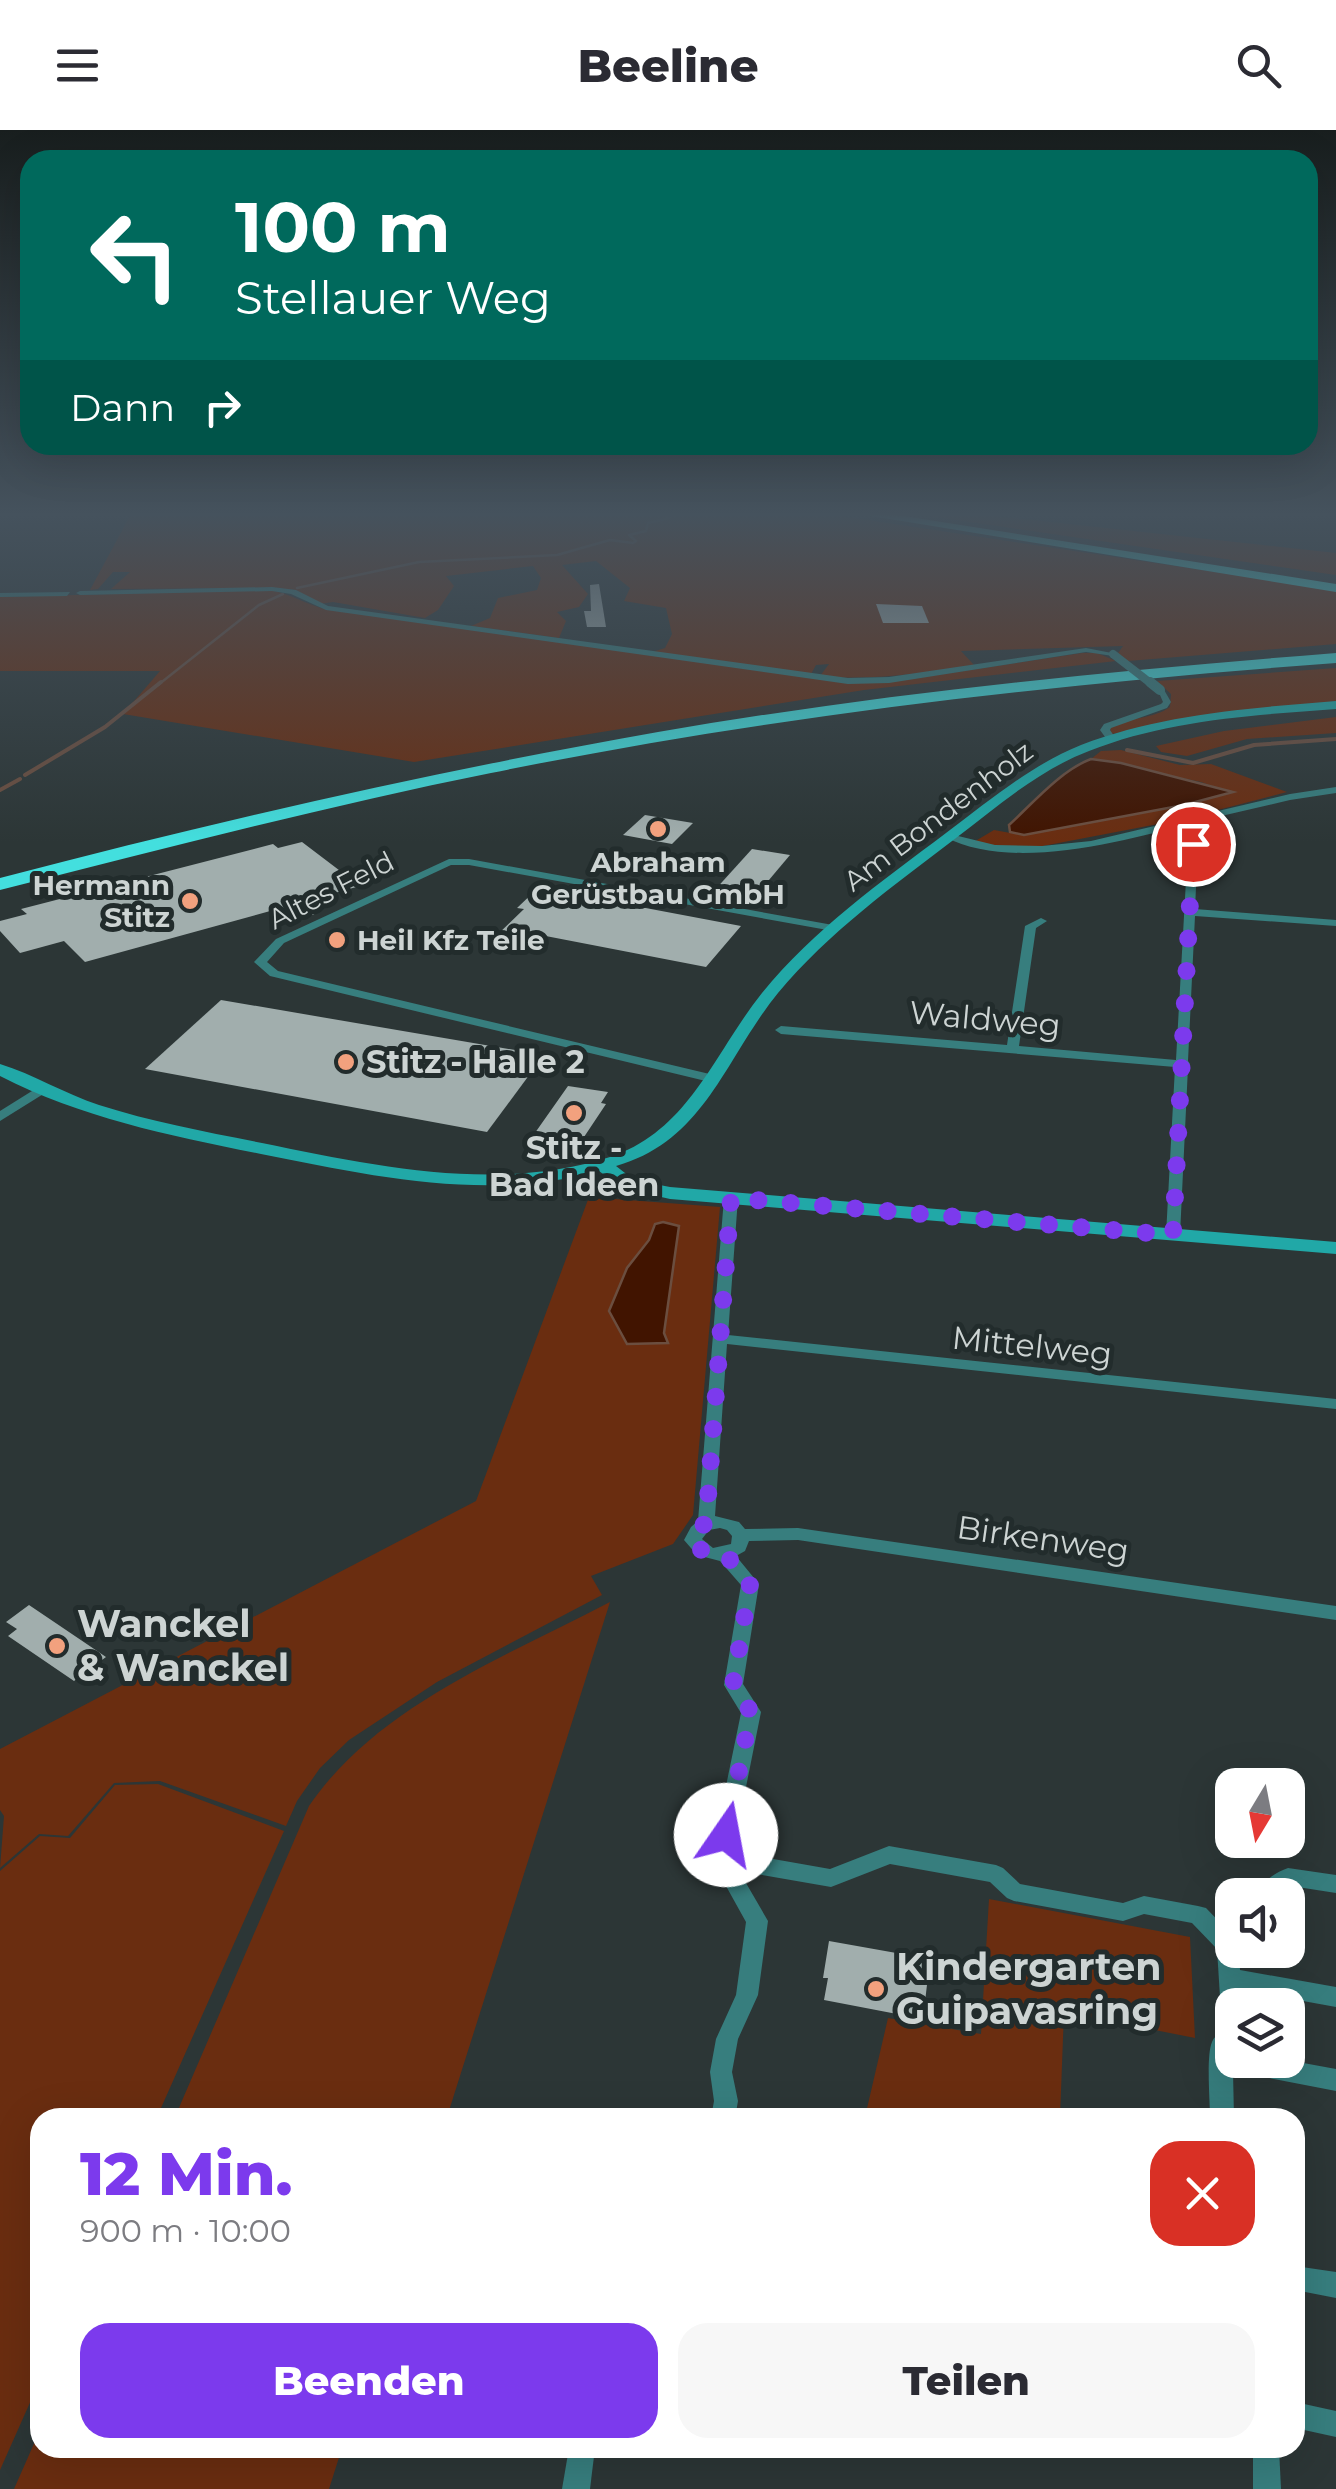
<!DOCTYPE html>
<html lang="de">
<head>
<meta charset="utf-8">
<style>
  body { margin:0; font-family:Montserrat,sans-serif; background:#f7f7f7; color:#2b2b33; height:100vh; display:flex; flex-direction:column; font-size:38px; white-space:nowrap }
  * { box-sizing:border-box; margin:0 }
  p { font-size:32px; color:#7c7c81 }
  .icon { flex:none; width:55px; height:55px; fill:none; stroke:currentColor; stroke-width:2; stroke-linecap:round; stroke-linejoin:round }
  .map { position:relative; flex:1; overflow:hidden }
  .details { position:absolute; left:30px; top:1978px; width:1275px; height:350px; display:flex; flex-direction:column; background:#fff; border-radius:30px; box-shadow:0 10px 40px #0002 }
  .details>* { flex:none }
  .hud { position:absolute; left:20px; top:20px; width:1298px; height:305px; border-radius:30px; box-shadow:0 10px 40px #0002; background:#00695c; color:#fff; overflow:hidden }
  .needle { width:65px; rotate:190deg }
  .buttons { position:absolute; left:1215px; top:1638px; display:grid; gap:20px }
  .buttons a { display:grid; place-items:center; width:90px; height:90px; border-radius:20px; background:#fff; box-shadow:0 10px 40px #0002; font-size:50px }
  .pin { position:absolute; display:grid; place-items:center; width:85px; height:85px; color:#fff; margin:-42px; border:5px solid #fff; border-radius:50%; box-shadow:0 2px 10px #0007 }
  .me { position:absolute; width:110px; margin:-55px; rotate:12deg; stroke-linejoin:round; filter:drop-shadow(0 0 8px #0008) }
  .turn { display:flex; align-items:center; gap:35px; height:210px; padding:0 50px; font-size:45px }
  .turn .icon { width:130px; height:130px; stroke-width:2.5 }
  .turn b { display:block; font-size:70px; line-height:85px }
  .then { display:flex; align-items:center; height:95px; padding:0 50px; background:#0003; gap:20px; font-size:38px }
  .round { display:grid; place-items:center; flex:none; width:105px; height:105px; border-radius:30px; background:#f7f7f7 }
  .overview { display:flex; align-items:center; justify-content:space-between; height:170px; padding:0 50px }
  h1 { font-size:60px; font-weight:800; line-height:75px; color:#7c3aed }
  .primary-button { display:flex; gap:20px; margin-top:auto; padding:20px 50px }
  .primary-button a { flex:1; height:115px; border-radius:30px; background:#7c3aed; color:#fff; font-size:40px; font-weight:800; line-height:115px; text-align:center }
  .primary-button a+a { background:#f7f7f7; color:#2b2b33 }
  header { display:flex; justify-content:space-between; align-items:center; height:130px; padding:0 50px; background:#fff; font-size:45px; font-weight:800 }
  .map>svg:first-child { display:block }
  .green { fill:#6a2d10; fill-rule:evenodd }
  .water { fill:#411400; stroke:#6b4e3f; stroke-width:2.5 }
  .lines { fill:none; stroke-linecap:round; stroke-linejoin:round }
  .stream-far1 { stroke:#6b4e3f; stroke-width:2.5 }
  .stream { stroke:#6b4e3f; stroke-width:4 }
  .building { fill:#a1aead }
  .street { fill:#377e7e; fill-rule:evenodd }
  .secondary { fill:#21a8a7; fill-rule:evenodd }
  .highway { fill:#43dfde; fill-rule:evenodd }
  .street-bridge-far1 { stroke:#377e7e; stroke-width:8 }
  .street-bridge { stroke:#377e7e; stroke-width:10 }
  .route { stroke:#7c3aed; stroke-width:18; stroke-dasharray:0 32.4 }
  .poi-dot { fill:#f2a17e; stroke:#222c2c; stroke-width:4 }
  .labels { text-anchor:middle; stroke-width:10; stroke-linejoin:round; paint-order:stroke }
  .far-street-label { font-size:28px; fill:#cdd4d3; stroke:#222c2c }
  .far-poi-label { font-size:28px; font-weight:bold; fill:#cdd4d3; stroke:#222c2c }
  .street-label { font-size:32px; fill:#cdd4d3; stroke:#222c2c }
  .poi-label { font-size:32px; font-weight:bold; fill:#cdd4d3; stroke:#222c2c; text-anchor:start }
  .near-poi-label { font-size:38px; font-weight:bold; fill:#cdd4d3; stroke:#222c2c; text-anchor:start }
</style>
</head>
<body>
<header><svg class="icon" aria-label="menu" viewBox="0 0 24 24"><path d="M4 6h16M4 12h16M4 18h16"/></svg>Beeline<svg class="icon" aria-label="search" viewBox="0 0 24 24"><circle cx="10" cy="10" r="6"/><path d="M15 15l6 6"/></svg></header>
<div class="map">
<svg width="1336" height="2359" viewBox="0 0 1336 2359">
  <rect width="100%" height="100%" fill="#2c3636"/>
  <!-- green -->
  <g class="green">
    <path d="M132,382H814L1336,460V514L1128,531L1118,523L1123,516L961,521L974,535C922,543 873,551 820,546L829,534L816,535L811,544L649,523L665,518L672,504L666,478L624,471L630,458L596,431L562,435L588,464L579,477L557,482L566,491L559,508L471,496L490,488L498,468L537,460L541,448L533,436L446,446L454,456L438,480L425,488L333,472L319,474L296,460L274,458L111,459L130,442H113L98,459L90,460Z"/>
    <path d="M901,382H958L1336,423V445Z"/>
    <path d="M270,460C292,464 308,476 330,480L884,553L1082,523H1097L1116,531L864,560L414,632L123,584L160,541H0V467Z"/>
    <path d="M1336,538V571L1111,604L1110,597C1130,587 1153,589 1170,577L1171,564L1157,551Z"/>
    <path d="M1336,587V603L1247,609L1187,626L1161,622L1156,616L1224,601Z"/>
    <path d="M1121,620L1180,635L1211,634L1287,662L1179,690L1022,720L972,713L994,700L1016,704L1184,675L1232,663L1201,652L1091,629L1101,621Z"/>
    <path d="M589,1067L720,1077L693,1385L673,1414L591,1446L602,1465L437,1552L349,1610L320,1638L297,1671L286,1696L160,1651L114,1653L68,1706L39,1704L0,1738L4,1686L0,1680V1619L476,1371ZM663,1092L673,1093L676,1107L664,1203L667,1209L636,1215L609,1181L627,1138L649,1110L655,1094Z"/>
    <path d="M610,1472L447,1987H175L309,1676C377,1576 505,1527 610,1472Z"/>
    <path d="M158,1654L284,1701L157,1987L40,1988V2250L0,2340V1741L40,1706L70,1708L115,1655Z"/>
    <path d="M989,1769L1190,1807L1195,1908L1064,1882L1060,1987H865L888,1888L981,1904Z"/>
    <path d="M40,2300V2318H342L329,2359H14Z"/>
  </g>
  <!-- water -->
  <g class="water">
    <path d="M1091,629L1121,633L1233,662L1184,675L1024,705L1010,702L1009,695C1032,674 1061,640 1091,629Z"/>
    <path d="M663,1092L679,1096L664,1203L668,1213L627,1214L609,1181L627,1138L649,1110L655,1094Z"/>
  </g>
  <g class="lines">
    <!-- stream-far1 -->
    <g class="stream-far1">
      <path d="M297,458L419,432L557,425L610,410L633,413L636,411L629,405L646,401L648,393L669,388L667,383L679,382"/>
      <path d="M158,555L259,475L283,464"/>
    </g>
    <!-- stream -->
    <g class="stream">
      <path d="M1127,620L1193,633L1254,615L1336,609"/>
      <path d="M25,645L105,597L161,552"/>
      <path d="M0,660L20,649"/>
    </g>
  </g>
  <!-- building -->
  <g class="building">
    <path d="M599,454L606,497H587L584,481H591L590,455Z"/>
    <path d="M876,474L922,476L929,493H883Z"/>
    <path d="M645,685L693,693L672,714L623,705Z"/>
    <path d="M302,712L360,756L327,765L331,772L313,785H296L281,778L85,832L64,811L20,823L0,801V791L27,784L21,779L273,714L278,718Z"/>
    <path d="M752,719L790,725L753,769L713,762Z"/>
    <path d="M538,758L582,766L741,796L706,837L525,802L515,811L495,807L524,779L517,778Z"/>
    <path d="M221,870L544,925L487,1002L145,939Z"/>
    <path d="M568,956L608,962L601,973L606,974L582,1010L578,1009L572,1018L530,1010Z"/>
    <path d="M29,1475L106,1527L74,1551L8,1506L17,1499L6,1492Z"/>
    <path d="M829,1811L930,1829L923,1889L824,1870L828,1848H823Z"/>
  </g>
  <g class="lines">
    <!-- street -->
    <g class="street">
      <path d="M272,457L296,460L328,476L848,548L889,547L1086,518L1117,524L1113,526L1086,522L889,553L848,554L326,480L291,464L272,461L80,465L76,463L80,461Z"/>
      <path d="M70,462L67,466L0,467V463Z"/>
      <path d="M1157,558H1163L1171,572L1167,578L1111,598L1110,600L1116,609L1108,611L1100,600L1104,594L1161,574L1163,572Z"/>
      <path d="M1336,657V663L1290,670L1204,690L1198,714L1195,779L1336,790V796L1195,786L1188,931L1190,934L1188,937L1180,1105L1178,1108H1168L1166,1105L1175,937L781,904L775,900L781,896L1007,915L1025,796L1041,788L1047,791L1036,798L1019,916L1176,930L1188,714L1193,693C1123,711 1012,742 945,707L950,704L995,715L1042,716L1091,711L1290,664Z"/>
      <path d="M449,729H469L833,795L839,798L833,801L469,735H451L284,813L267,832L278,841L718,946L720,949L714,953L270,846L254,832L276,809Z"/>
      <path d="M40,956L46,960L45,963L0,991V981Z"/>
      <path d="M731,1064L738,1068L728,1205L1336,1269V1279L727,1214L715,1386L739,1392L745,1399L798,1398L1336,1476V1490L798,1410L749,1411L745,1421L736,1426L759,1454L743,1554L761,1582L733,1722L830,1739L889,1716L996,1735L1003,1738L1020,1754L1123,1773L1144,1766L1198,1776L1206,1778L1232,1805V1820H1239L1240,1840L1336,1857V1877L1242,1860L1247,1875H1232V1884L1228,1882L1220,1867L1217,1819L1192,1793L1144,1784L1123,1791L1014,1771L1007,1768L990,1752L890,1734L831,1757L739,1741L768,1791L758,1865L738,1909L732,1942L738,1971L735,1988H711L714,1971L710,1942L716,1909L736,1865L746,1792L711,1729L741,1583L724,1555L741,1455L720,1431L697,1425L684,1410L691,1397L698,1391L724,1068ZM720,1398L727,1400L732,1406L731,1414L713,1418L702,1409L709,1400Z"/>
      <path d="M1288,1738L1336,1745V1763L1291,1756L1281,1765H1254C1260,1753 1276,1742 1288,1738Z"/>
      <path d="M1232,1899V1930H1287L1336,1939V1961L1233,1941L1234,1988H1210C1210,1970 1206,1926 1212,1912C1215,1904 1224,1902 1232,1899Z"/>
      <path d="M1295,2136L1336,2142V2168L1295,2160Z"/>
      <path d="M1295,2272L1336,2281V2307L1295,2298Z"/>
      <path d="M569,2318H595L590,2359H562Z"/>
      <path d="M1253,2318H1279L1281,2359H1253Z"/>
    </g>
    <!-- secondary -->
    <path class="secondary" d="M1336,571V579C1254,585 1166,590 1089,621C1039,640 998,676 956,708C893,756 829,802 778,863C725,928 705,1011 616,1036L634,1050L670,1057L1336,1112V1124L670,1069L622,1058L599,1041C489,1072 371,1046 261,1024C171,1006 82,988 0,946V934C33,944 65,964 99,975C152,992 207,1002 262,1013C375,1036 497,1063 610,1027C689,1001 714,923 762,863C814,799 881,752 946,703C989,671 1031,635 1081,615C1161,584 1251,578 1336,571Z"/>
    <!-- highway -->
    <g class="highway">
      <path d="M847,382H878L1336,454V462Z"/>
      <path d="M1336,523V533C1053,554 770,586 491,643C326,676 164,719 0,760V748C218,691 436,641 658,602C883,563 1109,541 1336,523Z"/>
    </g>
    <!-- street-bridge-far1 -->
    <path class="street-bridge-far1" d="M1113,524L1153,555"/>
    <!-- street-bridge -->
    <path class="street-bridge" d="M1150,552L1160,560"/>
  </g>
  <!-- sky -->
  <linearGradient id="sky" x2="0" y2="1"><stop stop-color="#181e1e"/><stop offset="0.54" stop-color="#45525d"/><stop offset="1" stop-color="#45525d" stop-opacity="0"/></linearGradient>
  <rect width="1336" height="712" fill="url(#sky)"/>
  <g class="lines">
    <!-- route -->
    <path class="route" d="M726,1705L751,1582L733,1555L750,1454L726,1425C710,1425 701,1424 693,1410L696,1400L706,1393L731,1068L1173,1105L1193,714"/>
  </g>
  <!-- markers -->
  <g class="poi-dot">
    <circle cx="658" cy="699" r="10"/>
    <circle cx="190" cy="771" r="10"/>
    <circle cx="337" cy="810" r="10"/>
    <circle cx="346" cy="932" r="10"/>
    <circle cx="574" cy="983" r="10"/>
    <circle cx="57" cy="1516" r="10"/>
    <circle cx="876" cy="1859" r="10"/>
  </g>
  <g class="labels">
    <!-- far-street labels -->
    <g class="far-street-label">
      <text transform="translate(938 686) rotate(-37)" y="10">Am Bondenholz</text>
      <text transform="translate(331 760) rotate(-27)" y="10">Altes Feld</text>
    </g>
    <!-- far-poi labels -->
    <g class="far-poi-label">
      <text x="658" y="742">Abraham<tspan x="658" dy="32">Gerüstbau GmbH</tspan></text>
      <text x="170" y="765" text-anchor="end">Hermann<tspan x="170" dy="32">Stitz</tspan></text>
      <text x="357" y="820" text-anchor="start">Heil Kfz Teile</text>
    </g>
    <!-- street labels -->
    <g class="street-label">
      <text transform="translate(985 889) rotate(5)" y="11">Waldweg</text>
      <text transform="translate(1032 1216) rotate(6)" y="11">Mittelweg</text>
      <text transform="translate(1043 1409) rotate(8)" y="11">Birkenweg</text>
    </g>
    <!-- poi labels -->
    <g class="poi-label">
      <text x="366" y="943">Stitz - Halle 2</text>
      <text x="574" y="1029" text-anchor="middle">Stitz -<tspan x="574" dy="37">Bad Ideen</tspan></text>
    </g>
    <!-- near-poi labels -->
    <g class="near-poi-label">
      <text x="77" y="1507">Wanckel<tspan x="77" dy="44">&amp; Wanckel</tspan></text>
      <text x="896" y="1850">Kindergarten<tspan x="896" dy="44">Guipavasring</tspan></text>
    </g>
  </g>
</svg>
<div class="buttons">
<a><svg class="needle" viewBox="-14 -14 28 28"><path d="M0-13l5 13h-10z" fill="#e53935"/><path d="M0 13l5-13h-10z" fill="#7c7c81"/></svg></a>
<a><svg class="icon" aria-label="sound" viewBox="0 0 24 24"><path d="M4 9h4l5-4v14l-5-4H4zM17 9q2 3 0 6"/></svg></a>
<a><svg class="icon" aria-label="layers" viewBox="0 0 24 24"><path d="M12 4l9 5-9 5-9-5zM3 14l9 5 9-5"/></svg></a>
</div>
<div class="pin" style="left:1193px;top:714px;background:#d93025"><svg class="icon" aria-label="arrive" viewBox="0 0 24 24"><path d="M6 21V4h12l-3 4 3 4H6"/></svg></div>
<svg class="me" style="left:726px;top:1705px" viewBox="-20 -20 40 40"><circle r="19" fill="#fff"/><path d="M0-13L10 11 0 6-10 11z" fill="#7c3aed"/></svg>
<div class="hud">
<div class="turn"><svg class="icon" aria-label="left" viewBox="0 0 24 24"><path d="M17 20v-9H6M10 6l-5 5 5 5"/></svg><div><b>100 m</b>Stellauer Weg</div></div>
<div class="then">Dann<svg class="icon" aria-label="right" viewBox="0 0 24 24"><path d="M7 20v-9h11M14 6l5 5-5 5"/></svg></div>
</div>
<section class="details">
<div class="overview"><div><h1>12 Min.</h1><p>900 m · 10:00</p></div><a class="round" style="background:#d93025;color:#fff"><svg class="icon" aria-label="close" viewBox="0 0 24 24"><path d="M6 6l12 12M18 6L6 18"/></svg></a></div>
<div class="primary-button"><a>Beenden</a><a>Teilen</a></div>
</section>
</div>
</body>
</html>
